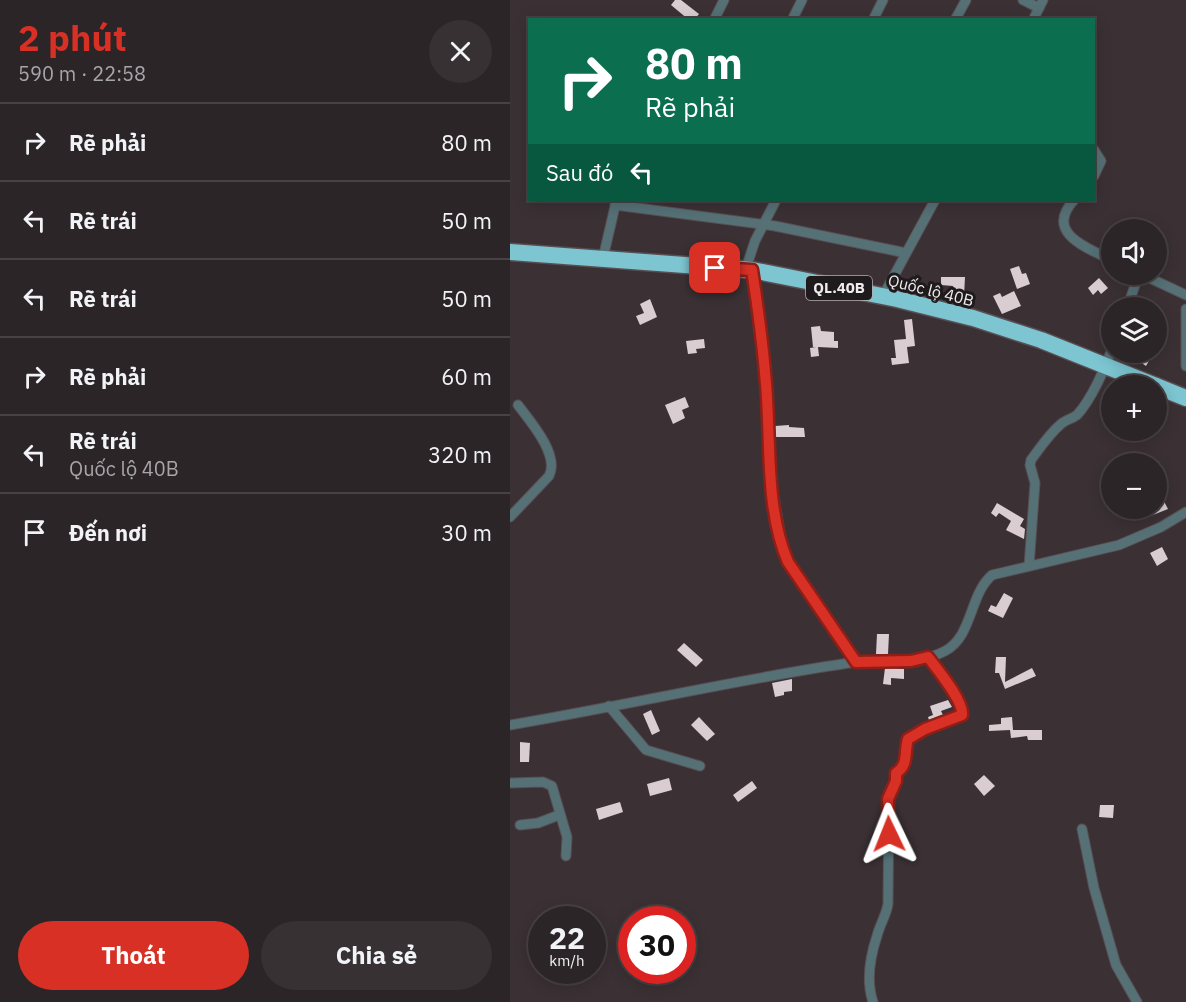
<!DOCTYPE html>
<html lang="vi">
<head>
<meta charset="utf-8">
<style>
  body { margin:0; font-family:"IBM Plex Sans",sans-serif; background:#383134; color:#f1f3f6; height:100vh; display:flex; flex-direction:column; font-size:22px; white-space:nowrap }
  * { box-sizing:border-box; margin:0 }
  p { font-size:20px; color:#a6a5a8 }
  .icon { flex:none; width:33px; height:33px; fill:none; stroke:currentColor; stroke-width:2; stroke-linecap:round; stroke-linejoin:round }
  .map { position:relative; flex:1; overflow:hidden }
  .sheet { display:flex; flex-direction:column; background:#2c2528; width:510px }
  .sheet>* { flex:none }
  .hud { position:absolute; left:18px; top:18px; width:567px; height:183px; border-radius:0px; box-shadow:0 3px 15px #0003,0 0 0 2px #484245; background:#0b6e4f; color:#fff; overflow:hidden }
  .controls { position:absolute; left:591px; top:219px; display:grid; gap:12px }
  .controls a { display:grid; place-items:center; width:66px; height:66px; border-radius:50%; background:#2c2528; box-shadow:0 3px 15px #0003,0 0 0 2px #484245; font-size:30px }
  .speed { position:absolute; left:18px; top:906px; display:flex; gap:12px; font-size:30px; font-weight:700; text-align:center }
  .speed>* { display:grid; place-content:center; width:78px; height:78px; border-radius:50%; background:#2c2528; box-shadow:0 3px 15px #0003,0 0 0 2px #484245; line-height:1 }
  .speed small { font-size:15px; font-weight:400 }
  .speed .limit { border:9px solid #d22; background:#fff; color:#111 }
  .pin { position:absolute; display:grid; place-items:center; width:51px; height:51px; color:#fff; margin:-26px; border-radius:12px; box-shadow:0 3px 9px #0006 }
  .me { position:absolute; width:66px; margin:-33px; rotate:358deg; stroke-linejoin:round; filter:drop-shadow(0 0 4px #0008) }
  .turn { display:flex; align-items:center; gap:21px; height:126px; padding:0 18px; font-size:27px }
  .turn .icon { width:78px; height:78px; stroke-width:2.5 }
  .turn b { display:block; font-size:42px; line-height:51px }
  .then { display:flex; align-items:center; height:57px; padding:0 18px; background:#0003; gap:12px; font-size:22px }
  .round { display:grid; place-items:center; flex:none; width:63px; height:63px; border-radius:32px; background:#383134 }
  .headline { display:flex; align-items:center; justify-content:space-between; height:102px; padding:0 18px }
  h1 { font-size:36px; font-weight:800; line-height:45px; color:#d93025 }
  .cta { display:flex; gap:12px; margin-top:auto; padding:12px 18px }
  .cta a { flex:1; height:69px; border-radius:36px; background:#d93025; color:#fff; font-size:24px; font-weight:800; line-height:69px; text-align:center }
  .cta a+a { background:#383134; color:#f1f3f6 }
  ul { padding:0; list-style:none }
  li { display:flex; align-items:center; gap:18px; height:78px; padding:0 18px; border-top:2px solid #484245 }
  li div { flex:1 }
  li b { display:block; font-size:22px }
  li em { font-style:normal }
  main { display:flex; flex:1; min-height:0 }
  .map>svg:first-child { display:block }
  .building { fill:#d9cdd2 }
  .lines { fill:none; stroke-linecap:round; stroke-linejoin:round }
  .street-casing { stroke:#584f53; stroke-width:11 }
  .highway-casing { stroke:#584f53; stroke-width:19 }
  .street { stroke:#557176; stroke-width:9 }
  .highway { stroke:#7cc5d1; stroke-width:16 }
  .route-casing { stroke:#8d1f18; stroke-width:15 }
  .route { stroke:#d93025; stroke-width:10 }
  .labels { text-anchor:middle; stroke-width:6; stroke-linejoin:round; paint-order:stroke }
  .shield { fill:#1f1b1c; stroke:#b2adaf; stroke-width:1.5 }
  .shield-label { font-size:15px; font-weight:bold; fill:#f1ebee }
  .street-label { font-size:16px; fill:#f1ebee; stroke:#1f1b1c }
</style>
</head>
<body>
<main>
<section class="sheet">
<div class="headline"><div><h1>2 phút</h1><p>590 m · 22:58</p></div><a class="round"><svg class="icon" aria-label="close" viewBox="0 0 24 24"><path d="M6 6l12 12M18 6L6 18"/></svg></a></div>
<ul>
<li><svg class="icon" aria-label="right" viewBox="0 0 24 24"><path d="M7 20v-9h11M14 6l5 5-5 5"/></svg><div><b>Rẽ phải</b></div><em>80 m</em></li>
<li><svg class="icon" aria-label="left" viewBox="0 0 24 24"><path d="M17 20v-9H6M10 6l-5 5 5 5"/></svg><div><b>Rẽ trái</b></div><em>50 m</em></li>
<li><svg class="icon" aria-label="left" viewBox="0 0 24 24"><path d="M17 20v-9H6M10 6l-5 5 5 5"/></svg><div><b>Rẽ trái</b></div><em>50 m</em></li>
<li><svg class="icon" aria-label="right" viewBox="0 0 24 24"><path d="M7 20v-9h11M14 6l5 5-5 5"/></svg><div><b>Rẽ phải</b></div><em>60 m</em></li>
<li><svg class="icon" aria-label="left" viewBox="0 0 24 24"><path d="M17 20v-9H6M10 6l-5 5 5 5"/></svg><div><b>Rẽ trái</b><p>Quốc lộ 40B</p></div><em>320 m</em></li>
<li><svg class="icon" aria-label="arrive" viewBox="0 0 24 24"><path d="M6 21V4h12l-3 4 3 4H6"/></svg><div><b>Đến nơi</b></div><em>30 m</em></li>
</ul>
<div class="cta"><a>Thoát</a><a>Chia sẻ</a></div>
</section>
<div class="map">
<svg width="676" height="1002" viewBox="0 0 676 1002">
  <rect width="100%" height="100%" fill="#3b3135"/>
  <!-- building -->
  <g class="building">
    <path d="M165,0H171L189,14L184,20H179L161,5Z"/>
    <path d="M509,266L512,274L516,273L520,284L507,289L500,269Z"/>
    <path d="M431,277H455L454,296L446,295L443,286L431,285Z"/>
    <path d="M589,278L598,288L591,294L588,290L583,295L578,288Z"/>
    <path d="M504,291L511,306L492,314L483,296L490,293L492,297Z"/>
    <path d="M140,299L147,317L130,325L126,316L134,313L130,304Z"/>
    <path d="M402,319L405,346L397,347L399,363L382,365L381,358H386L384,340L396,339L394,320Z"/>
    <path d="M310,326L311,331L324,332V341H328V348L308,347L309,356L301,357L300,348L306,347H303L301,327Z"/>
    <path d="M194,339L195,348L186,349L187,353L178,354L176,341Z"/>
    <path d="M609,352H644L636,366L623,357L621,360Z"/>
    <path d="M175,397L179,407L172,410L175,418L163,424L155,405Z"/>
    <path d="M279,425V427L294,428L295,437H266L265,426Z"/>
    <path d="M646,486L658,509L633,519L629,508H646Z"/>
    <path d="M487,503L514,519L510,526L515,529L514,539L496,530L501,521L489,513L486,517L481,513Z"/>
    <path d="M652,547L658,559L647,566L640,553Z"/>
    <path d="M494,593L503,598L493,618L478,611L481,605L486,607Z"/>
    <path d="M367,634H379L378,654H366Z"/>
    <path d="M174,643L193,660L186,667L167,650Z"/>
    <path d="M486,657H496L495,682L522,668L526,676L495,689L489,673H485Z"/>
    <path d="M375,668L394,669V679L381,678V685L373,684Z"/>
    <path d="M282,679V691L274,692V695L265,697L262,683Z"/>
    <path d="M438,700L442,707L431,711L433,715L419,720L418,717L423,715L420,706Z"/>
    <path d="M141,710L150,731L142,735L133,714Z"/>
    <path d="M189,717L205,734L197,741L181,725Z"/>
    <path d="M502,717L503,730H532V740H518L517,736L501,738L500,730L479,731V725L491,724V718Z"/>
    <path d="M10,742L20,743L19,762H10Z"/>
    <path d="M474,775L485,786L474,796L464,784Z"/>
    <path d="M159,778L162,790L140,796L137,784Z"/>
    <path d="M242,781L247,788L228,802L223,795Z"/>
    <path d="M110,802L113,812L89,820L86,809Z"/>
    <path d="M590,805H604L603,818L589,817Z"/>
  </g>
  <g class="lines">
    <!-- street casing -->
    <g class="street-casing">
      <g id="street">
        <path d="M513,0L529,8"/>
        <path d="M204,20L214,0"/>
        <path d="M282,20L292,0"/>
        <path d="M363,20L373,0"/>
        <path d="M445,20L456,0"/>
        <path d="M523,20L533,0"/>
        <path d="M584,150L591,161L584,176"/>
        <path d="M564,200C534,233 577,248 602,260"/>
        <path d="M105,205L265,226L396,253"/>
        <path d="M93,258L106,202"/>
        <path d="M242,270L256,384L261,480L273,550L284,572L297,587L346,662"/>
        <path d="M235,271L245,241L266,200"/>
        <path d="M631,274L676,295"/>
        <path d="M373,296L425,200"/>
        <path d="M617,308L629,274"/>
        <path d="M676,309V366"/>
        <path d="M0,517L39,476C50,455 20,421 8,405"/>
        <path d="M519,566L525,483L520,465L521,460C530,448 539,434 551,424C555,420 562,419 567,415C581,400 595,369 602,349"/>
        <path d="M99,706L136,750L190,766"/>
        <path d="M0,725C107,707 212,683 319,666C328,665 337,663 346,662C376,659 407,666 435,651C463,636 459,595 482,575L609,545L651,527L676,512"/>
        <path d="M0,783L33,782L42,786L57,837L56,856"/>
        <path d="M10,825L28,823L49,815"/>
        <path d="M572,829L584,888L606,965L627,1002"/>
        <path d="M363,1002C356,981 360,957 367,936C370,924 376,916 378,904L379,793L386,781V773C399,765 394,752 398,739L415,729L452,715L453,712L431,674L418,657"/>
      </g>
    </g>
    <!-- highway casing -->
    <g class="highway-casing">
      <g id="highway">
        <path d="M0,252L242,270L387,299L463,318L531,340L646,386"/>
        <path d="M646,386L676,398"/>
      </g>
    </g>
    <!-- street -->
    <use href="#street" class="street"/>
    <!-- highway -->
    <use href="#highway" class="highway"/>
  </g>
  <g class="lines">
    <!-- route casing -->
    <g class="route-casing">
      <path id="route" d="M205,268L242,270C248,308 253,346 256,384C261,441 255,509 278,562L346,662L401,661L418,657C427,669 454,701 452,715L415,729L398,739C394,752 399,765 386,773V781L378,799L379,834"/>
    </g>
    <!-- route -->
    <use href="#route" class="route"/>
  </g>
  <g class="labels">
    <!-- shield labels -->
    <rect class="shield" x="296" y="276" width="66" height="24" rx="4.5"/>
    <g class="shield-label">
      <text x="329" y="293">QL.40B</text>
    </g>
    <!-- street labels -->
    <g class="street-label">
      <text transform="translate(421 290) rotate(14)" y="6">Quốc lộ 40B</text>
    </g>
  </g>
</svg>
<div class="controls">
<a><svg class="icon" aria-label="sound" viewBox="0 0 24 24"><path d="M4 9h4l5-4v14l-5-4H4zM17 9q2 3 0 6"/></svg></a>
<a><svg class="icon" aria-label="layers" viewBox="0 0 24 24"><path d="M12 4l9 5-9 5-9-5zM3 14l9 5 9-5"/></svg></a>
<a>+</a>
<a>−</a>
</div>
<div class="speed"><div>22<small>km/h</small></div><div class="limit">30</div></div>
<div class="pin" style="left:205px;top:268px;background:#d93025"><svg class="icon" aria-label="arrive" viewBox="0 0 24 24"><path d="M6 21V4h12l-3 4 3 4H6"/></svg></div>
<svg class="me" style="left:379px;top:834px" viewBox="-20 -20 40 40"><path d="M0-17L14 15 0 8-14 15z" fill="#d93025" stroke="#fff" stroke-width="4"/></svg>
<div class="hud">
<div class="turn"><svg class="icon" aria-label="right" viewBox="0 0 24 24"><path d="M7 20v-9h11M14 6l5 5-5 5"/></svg><div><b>80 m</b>Rẽ phải</div></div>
<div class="then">Sau đó<svg class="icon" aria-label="left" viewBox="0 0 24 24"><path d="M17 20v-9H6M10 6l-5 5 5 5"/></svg></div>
</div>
</div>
</main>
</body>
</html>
